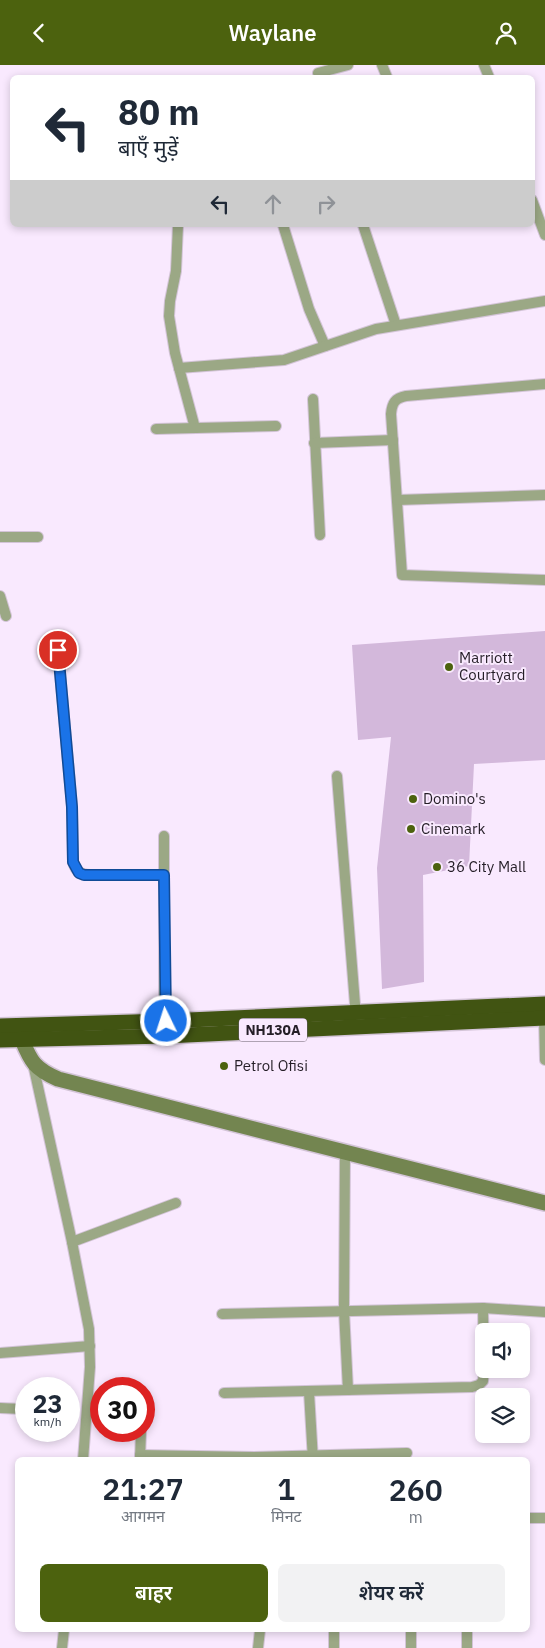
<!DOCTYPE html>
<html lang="hi">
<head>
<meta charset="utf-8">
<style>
  body { margin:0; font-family:"IBM Plex Sans","Noto Sans Devanagari",sans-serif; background:#f2f2f3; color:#1f2937; height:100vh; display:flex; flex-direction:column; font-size:19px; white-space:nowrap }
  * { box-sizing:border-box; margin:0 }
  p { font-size:16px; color:#747a83 }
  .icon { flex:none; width:28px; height:28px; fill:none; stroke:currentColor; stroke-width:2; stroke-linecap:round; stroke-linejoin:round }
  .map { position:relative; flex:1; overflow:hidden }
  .details { position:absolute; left:15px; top:1392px; width:515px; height:175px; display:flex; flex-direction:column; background:#fff; border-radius:8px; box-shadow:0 2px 8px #0003 }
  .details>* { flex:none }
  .hud { position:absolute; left:10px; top:10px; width:525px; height:152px; border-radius:8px; box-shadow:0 2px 8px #0003; background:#fff; color:#1f2937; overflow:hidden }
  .buttons { position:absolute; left:475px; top:1258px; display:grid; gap:10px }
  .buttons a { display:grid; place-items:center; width:55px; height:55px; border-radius:8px; background:#fff; box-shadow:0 2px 8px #0003; font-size:25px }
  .speed { position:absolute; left:15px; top:1312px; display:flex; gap:10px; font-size:25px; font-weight:700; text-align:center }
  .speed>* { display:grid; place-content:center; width:65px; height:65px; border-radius:50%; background:#fff; box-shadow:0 2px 8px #0003; line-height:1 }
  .speed small { font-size:12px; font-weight:400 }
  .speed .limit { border:8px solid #d22; background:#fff; color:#111 }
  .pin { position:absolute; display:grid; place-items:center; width:42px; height:42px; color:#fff; margin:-21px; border:2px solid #fff; border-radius:50%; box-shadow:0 1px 5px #0007 }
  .me { position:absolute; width:55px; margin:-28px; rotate:356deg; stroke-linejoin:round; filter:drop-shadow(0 0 4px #0008) }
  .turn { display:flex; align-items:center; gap:18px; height:105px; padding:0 25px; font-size:22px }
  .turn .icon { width:65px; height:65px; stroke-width:2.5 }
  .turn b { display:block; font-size:35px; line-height:42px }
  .lanes { display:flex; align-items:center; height:48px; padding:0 25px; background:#0003; justify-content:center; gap:25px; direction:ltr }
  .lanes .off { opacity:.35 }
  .eta { display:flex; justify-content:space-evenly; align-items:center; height:85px; text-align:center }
  .eta b { font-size:30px; font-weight:600; line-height:35px }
  .action { display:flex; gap:10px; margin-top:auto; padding:10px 25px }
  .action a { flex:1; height:58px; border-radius:8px; background:#4c620e; color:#fff; font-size:20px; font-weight:600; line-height:58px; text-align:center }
  .action a+a { background:#f2f2f3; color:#1f2937 }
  header { display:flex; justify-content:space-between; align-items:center; height:65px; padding:0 25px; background:#4c620e; color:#fff; font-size:22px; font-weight:600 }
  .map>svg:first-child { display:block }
  .building { fill:#d3b8db }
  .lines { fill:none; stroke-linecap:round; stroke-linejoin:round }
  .street-casing { stroke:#d3c4d7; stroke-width:12 }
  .secondary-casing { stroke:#d3c4d7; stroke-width:18 }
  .highway-casing { stroke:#d3c4d7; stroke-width:18 }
  .street { stroke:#9ba885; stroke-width:10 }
  .secondary { stroke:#738550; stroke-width:15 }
  .highway { stroke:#415412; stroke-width:15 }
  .route-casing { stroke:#114b97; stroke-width:12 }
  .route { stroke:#1a73e8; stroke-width:9 }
  .poi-dot { fill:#4c620e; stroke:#f9e9fe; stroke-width:2 }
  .labels { text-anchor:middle; stroke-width:4; stroke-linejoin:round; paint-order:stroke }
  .shield { fill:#f9e9fe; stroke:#655b68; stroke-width:1 }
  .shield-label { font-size:14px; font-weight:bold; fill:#251e27 }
  .poi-label { font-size:15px; fill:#251e27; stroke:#f9e9fe; text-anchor:start }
</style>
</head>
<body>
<header><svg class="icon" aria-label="back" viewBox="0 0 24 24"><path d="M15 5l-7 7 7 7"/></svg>Waylane<svg class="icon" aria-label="person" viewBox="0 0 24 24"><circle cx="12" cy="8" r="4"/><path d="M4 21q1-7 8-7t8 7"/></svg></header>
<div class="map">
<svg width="545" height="1583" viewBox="0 0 545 1583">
  <rect width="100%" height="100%" fill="#f9e9fe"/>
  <!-- building -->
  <path class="building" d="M545,566V695L474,699L469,801L423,810L424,917L382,924L377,803L391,672L358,675L352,580Z"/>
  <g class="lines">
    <!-- street casing -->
    <g class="street-casing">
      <g id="street">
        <path d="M382,0L387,12"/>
        <path d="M484,0L489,12"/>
        <path d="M318,8L348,0"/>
        <path d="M532,135L545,170"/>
        <path d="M178,160L176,206L170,236L169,251L175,288L195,363"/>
        <path d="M283,160L309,244L325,281"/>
        <path d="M363,160L396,260"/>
        <path d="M179,303L284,295L376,264L545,236"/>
        <path d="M545,319L406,331C395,333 392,338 391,349L402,510L545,515"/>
        <path d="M313,334L320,470"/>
        <path d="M156,364L276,361"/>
        <path d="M314,378L393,375"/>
        <path d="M397,435L545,430"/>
        <path d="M0,472H38"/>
        <path d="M0,531L6,551"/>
        <path d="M58,585L72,741L73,797C76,807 80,809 90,810H164"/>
        <path d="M337,711L356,952"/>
        <path d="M164,771V934L166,956"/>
        <path d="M544,953L545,995"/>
        <path d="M33,999L72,1177L89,1264L90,1302L83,1395"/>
        <path d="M345,1086L344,1245L348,1325"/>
        <path d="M72,1177L176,1138"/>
        <path d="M483,1243L484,1302"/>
        <path d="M222,1249L483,1243L545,1247"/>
        <path d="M0,1288L90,1281"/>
        <path d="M309,1327L313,1395"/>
        <path d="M224,1328L472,1322L479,1320L483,1316L484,1304"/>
        <path d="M0,1343L22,1344"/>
        <path d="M140,1390L254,1392L407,1388"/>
        <path d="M140,1395L141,1366"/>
        <path d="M528,1453H545"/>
        <path d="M467,1565V1583"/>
        <path d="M62,1583L64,1565"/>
        <path d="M258,1583L260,1565"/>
        <path d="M334,1583V1565"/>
        <path d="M411,1583V1565"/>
      </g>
    </g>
    <!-- secondary casing -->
    <g class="secondary-casing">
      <path id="secondary" d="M22,975C31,997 35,1004 58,1014L545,1138"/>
    </g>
    <!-- highway casing -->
    <g class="highway-casing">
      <g id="highway">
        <path d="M0,961L166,956L545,939"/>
        <path d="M0,975L166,971L545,953"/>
      </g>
    </g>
    <!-- street -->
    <use href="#street" class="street"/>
    <!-- secondary -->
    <use href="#secondary" class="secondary"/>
    <!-- highway -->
    <use href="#highway" class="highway"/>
  </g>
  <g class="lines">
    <!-- route casing -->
    <g class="route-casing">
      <path id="route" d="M58,585L72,742L73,797L79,808L84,810H164L166,956"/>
    </g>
    <!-- route -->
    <use href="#route" class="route"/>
  </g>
  <!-- markers -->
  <g class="poi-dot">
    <circle cx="449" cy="602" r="5"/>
    <circle cx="413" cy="734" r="5"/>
    <circle cx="411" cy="764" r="5"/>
    <circle cx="437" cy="802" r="5"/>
    <circle cx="224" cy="1001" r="5"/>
  </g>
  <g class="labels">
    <!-- shield labels -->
    <rect class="shield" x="239" y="953.5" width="68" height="23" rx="4"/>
    <g class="shield-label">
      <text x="273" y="970">NH130A</text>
    </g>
    <!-- poi labels -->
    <g class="poi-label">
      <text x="459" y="598">Marriott<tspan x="459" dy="17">Courtyard</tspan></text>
      <text x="423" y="739">Domino's</text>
      <text x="421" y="769">Cinemark</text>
      <text x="447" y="807">36 City Mall</text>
      <text x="234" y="1006">Petrol Ofisi</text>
    </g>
  </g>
</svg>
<div class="buttons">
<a><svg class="icon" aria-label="sound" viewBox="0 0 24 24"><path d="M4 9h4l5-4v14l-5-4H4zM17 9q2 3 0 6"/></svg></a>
<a><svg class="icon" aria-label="layers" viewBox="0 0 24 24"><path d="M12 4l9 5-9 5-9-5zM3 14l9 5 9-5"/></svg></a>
</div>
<div class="speed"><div>23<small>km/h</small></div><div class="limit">30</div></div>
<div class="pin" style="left:58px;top:585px;background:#d93025"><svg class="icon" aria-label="arrive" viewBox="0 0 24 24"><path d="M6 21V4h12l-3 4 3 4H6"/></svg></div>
<svg class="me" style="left:166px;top:956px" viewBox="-20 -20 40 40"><circle r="17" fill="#1a73e8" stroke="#fff" stroke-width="3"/><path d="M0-11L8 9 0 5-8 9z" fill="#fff"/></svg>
<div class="hud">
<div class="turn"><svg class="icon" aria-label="left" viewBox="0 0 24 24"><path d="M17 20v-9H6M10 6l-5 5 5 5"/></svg><div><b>80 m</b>बाएँ मुड़ें</div></div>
<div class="lanes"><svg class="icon" aria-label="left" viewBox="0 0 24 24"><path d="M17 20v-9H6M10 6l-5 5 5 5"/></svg><svg class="icon off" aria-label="ahead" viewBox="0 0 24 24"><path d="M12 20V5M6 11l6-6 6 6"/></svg><svg class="icon off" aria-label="right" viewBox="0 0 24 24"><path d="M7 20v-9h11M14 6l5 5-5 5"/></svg></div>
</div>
<section class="details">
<div class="eta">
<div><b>21:27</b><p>आगमन</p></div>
<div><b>1</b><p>मिनट</p></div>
<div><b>260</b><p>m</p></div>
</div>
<div class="action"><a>बाहर</a><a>शेयर करें</a></div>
</section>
</div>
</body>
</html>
